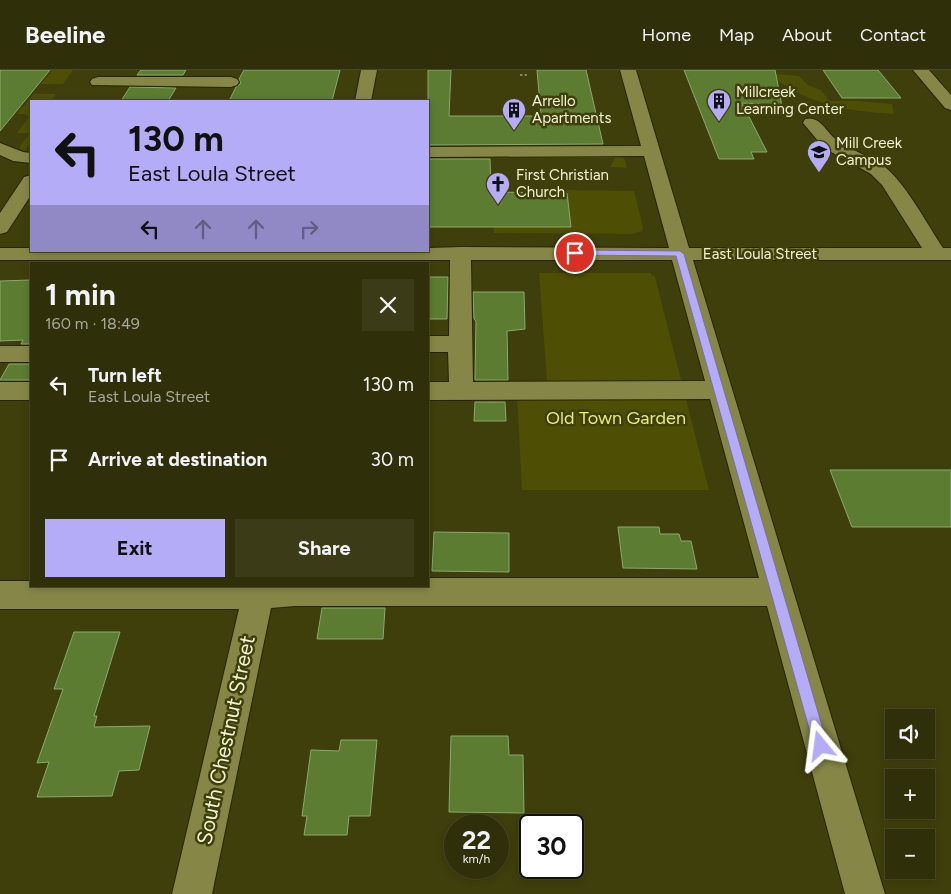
<!DOCTYPE html>
<html lang="en">
<head>
<meta charset="utf-8">
<style>
  body { margin:0; font-family:Figtree,sans-serif; background:#3b3b17; color:#f1f3f6; height:100vh; display:flex; flex-direction:column; font-size:19px; white-space:nowrap }
  * { box-sizing:border-box; margin:0 }
  p { font-size:16px; color:#a7a99c }
  .icon { flex:none; width:28px; height:28px; fill:none; stroke:currentColor; stroke-width:2; stroke-linecap:round; stroke-linejoin:round }
  .map { position:relative; flex:1; overflow:hidden }
  .panel { position:absolute; left:30px; top:192px; width:399px; height:325px; display:flex; flex-direction:column; background:#2f2f09; border-radius:0px; box-shadow:0 2px 8px #0003,0 0 0 1px #4a4a2a }
  .panel>* { flex:none }
  .hud { position:absolute; left:30px; top:30px; width:399px; height:152px; border-radius:0px; box-shadow:0 2px 8px #0003,0 0 0 1px #4a4a2a; background:#b5acf8; color:#111; overflow:hidden }
  .tools { position:absolute; left:885px; top:639px; display:grid; gap:10px }
  .tools a { display:grid; place-items:center; width:50px; height:50px; border-radius:0px; background:#2f2f09; box-shadow:0 2px 8px #0003,0 0 0 1px #4a4a2a; font-size:25px }
  .speed { position:absolute; left:444px; top:744px; display:flex; gap:10px; font-size:25px; font-weight:700; text-align:center }
  .speed>* { display:grid; place-content:center; width:65px; height:65px; border-radius:50%; background:#2f2f09; box-shadow:0 2px 8px #0003,0 0 0 1px #4a4a2a; line-height:1 }
  .speed small { font-size:12px; font-weight:400 }
  .speed .limit { border:2px solid #111; border-radius:8px; background:#fff; color:#111 }
  .pin { position:absolute; display:grid; place-items:center; width:42px; height:42px; color:#fff; margin:-21px; border:2px solid #fff; border-radius:50%; box-shadow:0 1px 5px #0007 }
  .me { position:absolute; width:55px; margin:-28px; rotate:344deg; stroke-linejoin:round; filter:drop-shadow(0 0 4px #0008) }
  .turn { display:flex; align-items:center; gap:18px; height:105px; padding:0 15px; font-size:22px }
  .turn .icon { width:65px; height:65px; stroke-width:2.5 }
  .turn b { display:block; font-size:35px; line-height:42px }
  .lanes { display:flex; align-items:center; height:48px; padding:0 15px; background:#0003; justify-content:center; gap:25px; direction:ltr }
  .lanes .off { opacity:.35 }
  .round { display:grid; place-items:center; flex:none; width:52px; height:52px; border-radius:0px; background:#3b3b17 }
  .head { display:flex; align-items:center; justify-content:space-between; height:85px; padding:0 15px }
  h1 { font-size:30px; font-weight:700; line-height:38px }
  .cta { display:flex; gap:10px; margin-top:auto; padding:10px 15px }
  .cta a { flex:1; height:58px; border-radius:0px; background:#b5acf8; color:#111; font-size:20px; font-weight:700; line-height:58px; text-align:center }
  .cta a+a { background:#3b3b17; color:#f1f3f6 }
  ul { padding:0; list-style:none }
  li { display:flex; align-items:center; gap:15px; height:75px; padding:0 15px }
  li div { flex:1 }
  li b { display:block; font-size:19px }
  li em { font-style:normal }
  header { display:flex; align-items:center; gap:30px; box-sizing:border-box; height:70px; padding:0 25px; background:#2f2f09; border-bottom:1px solid #4a4a2a }
  header strong { font-size:24px }
  nav { display:flex; gap:28px; margin-inline-start:auto; font-size:18px }
  .map>svg:first-child { display:block }
  .green { fill:#4e4e04 }
  .building { fill:#5b7c31; stroke:#8ca96e }
  .lines { fill:none; stroke-linecap:round; stroke-linejoin:round }
  .minor-casing { stroke:#262503; stroke-width:2 }
  .path { stroke:#858559; stroke-width:2; stroke-dasharray:2.5 2; stroke-linecap:butt }
  .minor { fill:#868747; fill-rule:evenodd }
  .route { fill:#b5acf8; stroke:#7670a1 }
  .labels { text-anchor:middle; stroke-width:5; stroke-linejoin:round; paint-order:stroke }
  .far-poi-label { font-size:15px; fill:#f2f3d2; stroke:#3f3f0c; text-anchor:start }
  .far-street-label { font-size:15px; fill:#f2f3d2; stroke:#3f3f0c }
  .park-label { font-size:18px; fill:#eaeb75; stroke:#3f3f0c }
  .near-street-label { font-size:21px; fill:#f2f3d2; stroke:#3f3f0c }
</style>
</head>
<body>
<header>
<strong>Beeline</strong>
<nav><a>Home</a><a>Map</a><a>About</a><a>Contact</a></nav>
</header>
<div class="map">
<svg width="951" height="824" viewBox="0 0 951 824">
  <rect width="100%" height="100%" fill="#3f3f0c"/>
  <!-- green -->
  <g class="green">
    <path d="M50,0H73L63,14H41L52,1Z"/>
    <path d="M776,4L799,6L808,15L821,20L829,31H858L892,34L894,44C885,43 875,43 869,42C837,39 803,29 777,10Z"/>
    <path d="M34,24H56L51,31H31V72L25,81L19,78L30,63H17L29,47L25,44H17Z"/>
    <path d="M476,86H619L624,88L627,98L611,97V95L615,88H478Z"/>
    <path d="M566,120L634,121L643,157L642,161L632,164L494,163V157H571Z"/>
    <path d="M539,203H650L655,207L709,420H522L517,325L548,324Z"/>
  </g>
  <!-- building -->
  <g class="building">
    <path d="M0,0H50L0,61Z"/>
    <path d="M141,0H186L183,5H137Z"/>
    <path d="M244,0H340L332,31H229L236,17L241,13L239,9Z"/>
    <path d="M428,0H451L449,46H541L537,0H586L603,74L428,75Z"/>
    <path d="M684,0H775L782,36L742,33L767,82H751L754,89H719Z"/>
    <path d="M823,0H878L901,28H842Z"/>
    <path d="M130,17L176,18L168,31H121Z"/>
    <path d="M428,89H490L491,122L567,123L571,157H428Z"/>
    <path d="M428,207H448L447,249H428Z"/>
    <path d="M31,210V274H21L23,270L0,271V211Z"/>
    <path d="M473,222H524L525,259L507,261L508,310H475L476,251L474,249Z"/>
    <path d="M9,294H31V310H0Z"/>
    <path d="M475,332H505L506,351H474Z"/>
    <path d="M830,400H951V457H852Z"/>
    <path d="M618,457H659L660,464H679L681,471H691L697,499L623,498Z"/>
    <path d="M434,462L509,463V502L432,501Z"/>
    <path d="M322,538H385L383,569H317Z"/>
    <path d="M74,562H120L94,646H97L94,657L150,656L139,700L119,701L112,726L37,727L49,692L37,693L63,619H54Z"/>
    <path d="M451,666H508L509,685H523L524,743L449,742Z"/>
    <path d="M341,670H377L370,746H349L347,765H304L307,746H302L311,680L339,681Z"/>
  </g>
  <g class="lines">
    <!-- minor casing -->
    <g class="minor-casing">
      <g id="minor">
        <path d="M361,0H377L371,31H355Z"/>
        <path d="M620,0H636L689,178H922L882,115L871,104L824,78L803,53L805,49C821,45 826,63 838,71C852,81 871,86 885,97C906,114 927,154 943,178H951V190H693L885,824H845L767,536H295L271,538L212,824H172L239,539H0V511H31V516H428V508H759L710,329L428,330V312H449L448,282H428V266H449L450,190H0V178H31V181H428V178L461,177L669,178L644,86L428,87V77L641,76ZM471,190H672L705,311L473,312Z"/>
        <path d="M913,0H929L951,25V40L945,38Z"/>
        <path d="M98,7H231L237,9L239,12L237,15L231,17L92,15L90,12L92,9Z"/>
        <path d="M0,73L23,82L31,83V93L13,91L0,85Z"/>
        <path d="M31,105V125L7,162L0,164V143L24,107Z"/>
        <rect x="0" y="276" width="31" height="16"/>
        <rect x="0" y="312" width="31" height="18"/>
      </g>
    </g>
    <!-- path -->
    <path class="path" d="M520,5H529"/>
    <!-- minor -->
    <use href="#minor" class="minor"/>
  </g>
  <!-- route -->
  <path class="route" d="M575,180L680,181L684,184L828,676L826,681L821,683L816,681L814,676L676,186L572,185V181Z"/>
  <!-- icons -->
  <defs>
    <g id="building-pin" transform="scale(1.25)"><path d="M0 17L-7.5 6A9.5 9.5 0 1 1 7.5 6Z" fill="#b5acf8" stroke="#3f3f0c"/><path d="M-4-6H4V6H1V3H-1V6H-4ZM-2.5-4.3h1.7v1.8h-1.7ZM.8-4.3h1.7v1.8H.8ZM-2.5-1h1.7V.8h-1.7ZM.8-1h1.7V.8H.8Z" fill="#111"/></g>
    <g id="school-pin" transform="scale(1.25)"><path d="M0 17L-7.5 6A9.5 9.5 0 1 1 7.5 6Z" fill="#b5acf8" stroke="#3f3f0c"/><path d="M0-5L7-2L0 1L-7-2ZM-4 1L0 2.5L4 1V4Q0 6-4 4Z" fill="#111"/></g>
    <g id="church-pin" transform="scale(1.25)"><path d="M0 17L-7.5 6A9.5 9.5 0 1 1 7.5 6Z" fill="#b5acf8" stroke="#3f3f0c"/><path d="M-1.2-6h2.4v3.5h3.3v2.4h-3.3V6h-2.4V-.1h-3.3v-2.4h3.3Z" fill="#111"/></g>
  </defs>
  <g fill-rule="evenodd">
    <use href="#building-pin" x="719" y="31"/>
    <use href="#building-pin" x="514" y="40"/>
    <use href="#school-pin" x="819" y="82"/>
    <use href="#church-pin" x="498" y="114"/>
  </g>
  <g class="labels">
    <!-- far-poi labels -->
    <g class="far-poi-label">
      <text x="736" y="27">Millcreek<tspan x="736" dy="17">Learning Center</tspan></text>
      <text x="532" y="36">Arrello<tspan x="532" dy="17">Apartments</tspan></text>
      <text x="836" y="78">Mill Creek<tspan x="836" dy="17">Campus</tspan></text>
      <text x="516" y="110">First Christian<tspan x="516" dy="17">Church</tspan></text>
    </g>
    <!-- far-street labels -->
    <g class="far-street-label">
      <text x="760" y="189">East Loula Street</text>
    </g>
    <!-- park labels -->
    <g class="park-label">
      <text x="616" y="354">Old Town Garden</text>
    </g>
    <!-- near-street labels -->
    <g class="near-street-label">
      <text transform="translate(226 670) rotate(-78)" y="7">South Chestnut Street</text>
    </g>
  </g>
</svg>
<div class="tools">
<a><svg class="icon" aria-label="sound" viewBox="0 0 24 24"><path d="M4 9h4l5-4v14l-5-4H4zM17 9q2 3 0 6"/></svg></a>
<a>+</a>
<a>−</a>
</div>
<div class="speed"><div>22<small>km/h</small></div><div class="limit">30</div></div>
<div class="pin" style="left:575px;top:183px;background:#d93025"><svg class="icon" aria-label="arrive" viewBox="0 0 24 24"><path d="M6 21V4h12l-3 4 3 4H6"/></svg></div>
<svg class="me" style="left:821px;top:676px" viewBox="-20 -20 40 40"><path d="M0-17L14 15 0 8-14 15z" fill="#b5acf8" stroke="#fff" stroke-width="4"/></svg>
<div class="hud">
<div class="turn"><svg class="icon" aria-label="left" viewBox="0 0 24 24"><path d="M17 20v-9H6M10 6l-5 5 5 5"/></svg><div><b>130 m</b>East Loula Street</div></div>
<div class="lanes"><svg class="icon" aria-label="left" viewBox="0 0 24 24"><path d="M17 20v-9H6M10 6l-5 5 5 5"/></svg><svg class="icon off" aria-label="ahead" viewBox="0 0 24 24"><path d="M12 20V5M6 11l6-6 6 6"/></svg><svg class="icon off" aria-label="ahead" viewBox="0 0 24 24"><path d="M12 20V5M6 11l6-6 6 6"/></svg><svg class="icon off" aria-label="right" viewBox="0 0 24 24"><path d="M7 20v-9h11M14 6l5 5-5 5"/></svg></div>
</div>
<section class="panel">
<div class="head"><div><h1>1 min</h1><p>160 m · 18:49</p></div><a class="round"><svg class="icon" aria-label="close" viewBox="0 0 24 24"><path d="M6 6l12 12M18 6L6 18"/></svg></a></div>
<ul>
<li><svg class="icon" aria-label="left" viewBox="0 0 24 24"><path d="M17 20v-9H6M10 6l-5 5 5 5"/></svg><div><b>Turn left</b><p>East Loula Street</p></div><em>130 m</em></li>
<li><svg class="icon" aria-label="arrive" viewBox="0 0 24 24"><path d="M6 21V4h12l-3 4 3 4H6"/></svg><div><b>Arrive at destination</b></div><em>30 m</em></li>
</ul>
<div class="cta"><a>Exit</a><a>Share</a></div>
</section>
</div>
</body>
</html>
